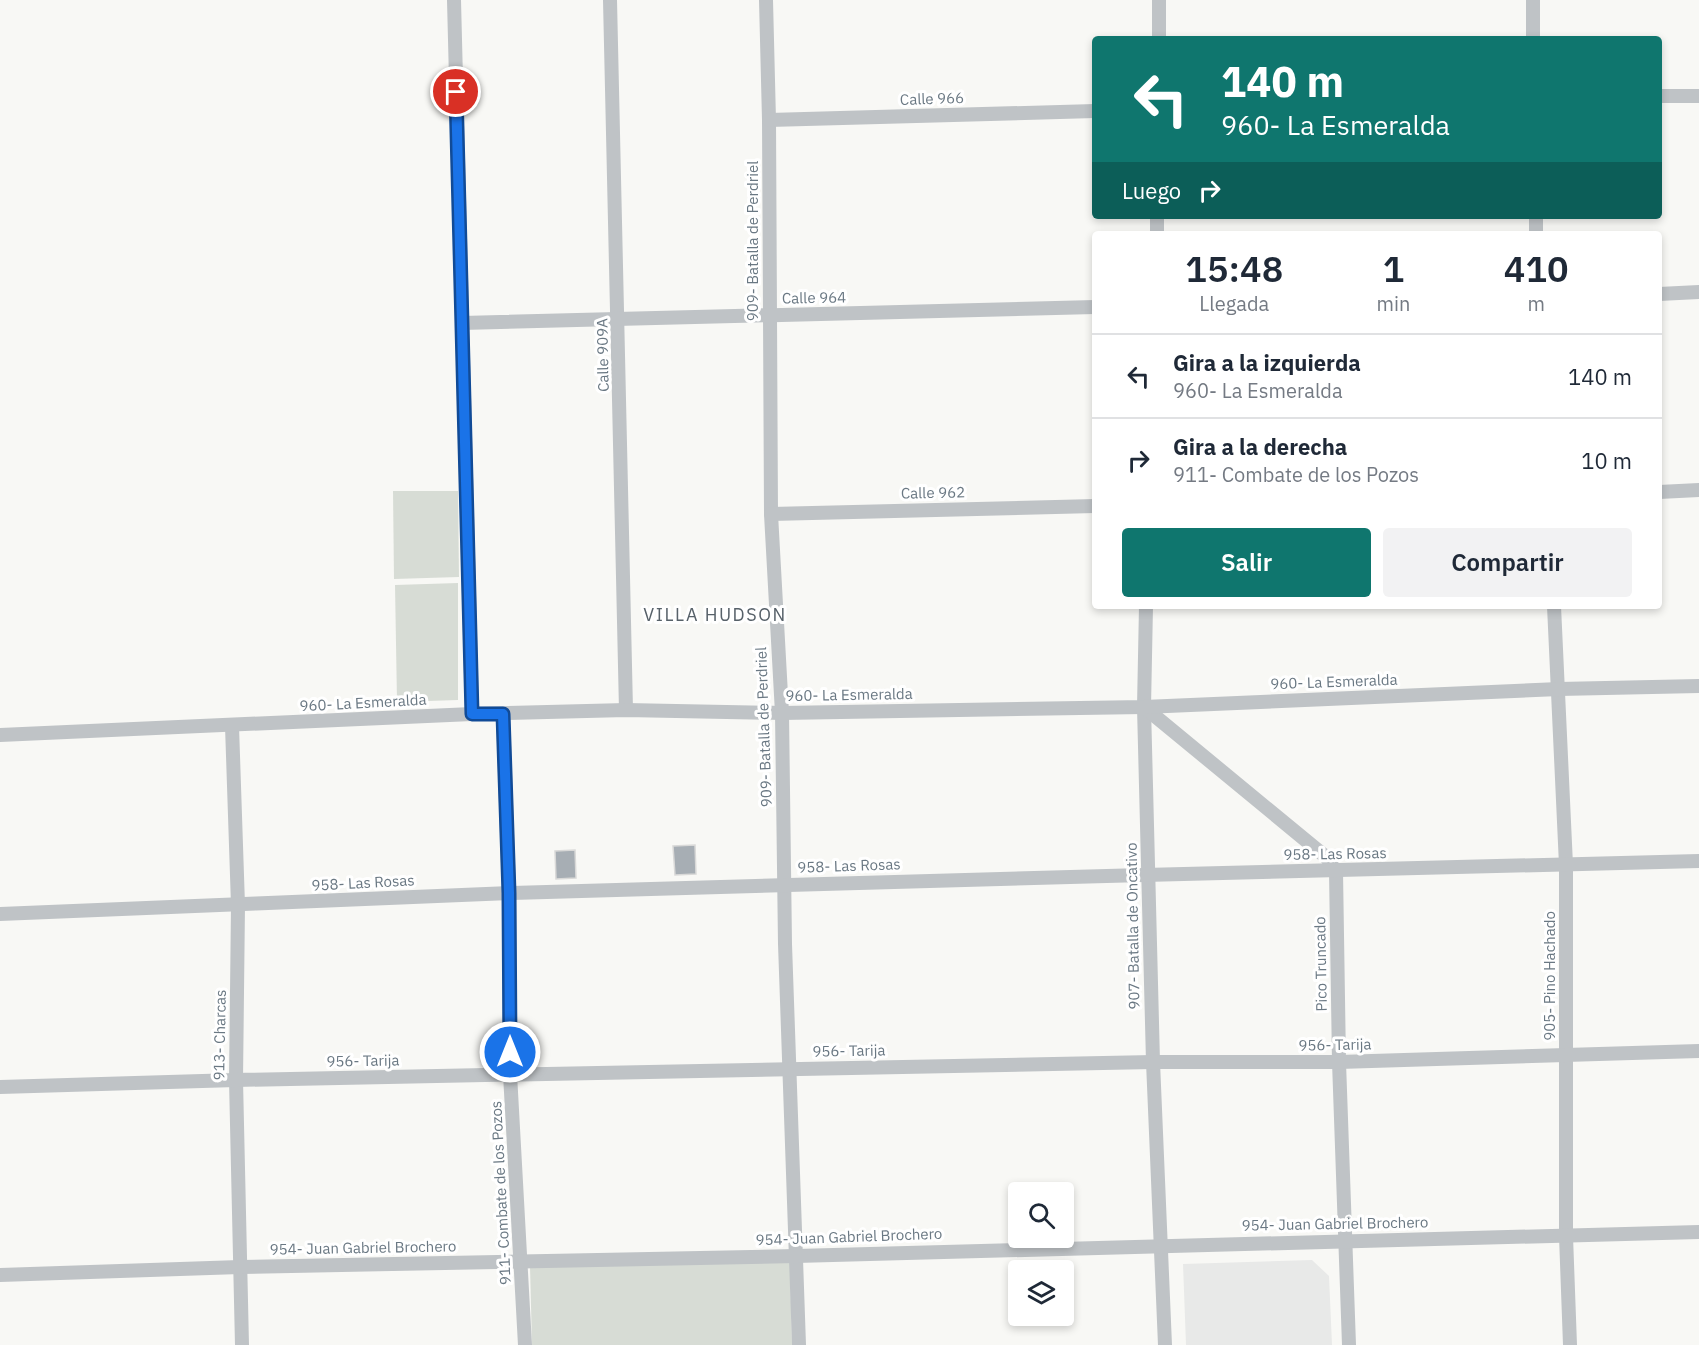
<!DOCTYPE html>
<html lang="es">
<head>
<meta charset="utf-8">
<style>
  body { margin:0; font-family:"IBM Plex Sans",sans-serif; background:#f2f2f3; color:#1f2937; height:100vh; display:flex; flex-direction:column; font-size:22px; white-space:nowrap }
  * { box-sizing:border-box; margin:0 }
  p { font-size:20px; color:#747a83 }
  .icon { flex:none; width:33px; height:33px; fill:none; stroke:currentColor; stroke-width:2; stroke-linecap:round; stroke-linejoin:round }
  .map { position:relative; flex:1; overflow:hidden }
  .details { position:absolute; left:1092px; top:231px; width:570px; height:378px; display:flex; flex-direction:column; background:#fff; border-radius:6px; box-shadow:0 3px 9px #0003 }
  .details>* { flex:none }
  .hud { position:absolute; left:1092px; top:36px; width:570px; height:183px; border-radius:6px; box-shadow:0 3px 9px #0003; background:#0f766e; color:#fff; overflow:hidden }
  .controls { position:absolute; left:1008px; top:1182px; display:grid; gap:12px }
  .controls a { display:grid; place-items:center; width:66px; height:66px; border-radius:6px; background:#fff; box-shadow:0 3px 9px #0003; font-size:30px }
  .pin { position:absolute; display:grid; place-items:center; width:51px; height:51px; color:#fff; margin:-26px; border:3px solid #fff; border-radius:50%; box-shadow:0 2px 6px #0007 }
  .me { position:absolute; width:66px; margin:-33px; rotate:0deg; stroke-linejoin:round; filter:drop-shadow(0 0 4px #0008) }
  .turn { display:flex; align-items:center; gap:21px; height:126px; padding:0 30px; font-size:27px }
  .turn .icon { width:78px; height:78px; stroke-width:2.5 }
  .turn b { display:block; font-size:42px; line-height:51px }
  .then { display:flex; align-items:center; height:57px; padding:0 30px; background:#0003; gap:12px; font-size:22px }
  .eta { display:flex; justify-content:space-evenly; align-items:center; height:102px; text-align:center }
  .eta b { font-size:36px; font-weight:600; line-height:42px }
  .button { display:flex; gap:12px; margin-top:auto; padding:12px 30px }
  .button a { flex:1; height:69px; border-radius:6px; background:#0f766e; color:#fff; font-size:24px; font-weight:600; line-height:69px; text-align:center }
  .button a+a { background:#f2f2f3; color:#1f2937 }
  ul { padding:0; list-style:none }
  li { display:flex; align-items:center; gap:18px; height:84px; padding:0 30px; border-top:2px solid #e0e1e3 }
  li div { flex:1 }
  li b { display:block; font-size:22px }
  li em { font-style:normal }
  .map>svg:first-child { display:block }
  .built { fill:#e8e9e8 }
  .green { fill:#d7dcd5 }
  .building { fill:#a7aeb4; stroke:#d9d9d8; stroke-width:1.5 }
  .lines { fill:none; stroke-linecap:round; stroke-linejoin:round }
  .street { stroke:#bfc3c6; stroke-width:14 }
  .route-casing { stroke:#114b97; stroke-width:15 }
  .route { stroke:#1a73e8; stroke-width:10 }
  .labels { text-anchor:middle; stroke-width:6; stroke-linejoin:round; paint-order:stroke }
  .street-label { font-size:15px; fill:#6a7883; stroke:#fff }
  .quarter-label { font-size:18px; letter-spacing:1.5px; fill:#576169; stroke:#fff }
</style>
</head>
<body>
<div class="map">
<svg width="1699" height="1345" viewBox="0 0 1699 1345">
  <rect width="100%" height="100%" fill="#f8f8f5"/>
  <!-- built -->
  <path class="built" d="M1312,1260L1329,1276L1332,1345H1186L1183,1264Z"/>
  <!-- green -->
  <g class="green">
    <path d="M393,491H458L459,577L394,579Z"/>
    <path d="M458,583V700L397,702L395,585Z"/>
    <path d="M790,1261L792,1345H532L530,1266Z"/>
  </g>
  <!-- building -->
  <g class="building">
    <path d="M695,845L696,874L675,875L673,846Z"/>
    <path d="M575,850L576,878L556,879L555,851Z"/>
  </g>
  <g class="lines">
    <!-- street -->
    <g class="street">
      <path d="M454,0L472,714"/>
      <path d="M610,0L626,710"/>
      <path d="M766,0L769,120L771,514L782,713L785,944L799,1345"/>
      <path d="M1159,39V0"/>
      <path d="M1533,39V0"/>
      <path d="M1659,96H1699"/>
      <path d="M769,120L1095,111"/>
      <path d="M1536,216V234"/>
      <path d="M1157,234V216"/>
      <path d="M1659,294L1699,292"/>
      <path d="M462,323L1095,307"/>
      <path d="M1659,492L1699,490"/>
      <path d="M771,514L1095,506"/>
      <path d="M1146,606L1144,707L1153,1062L1165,1345"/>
      <path d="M1554,606L1566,865V1236L1570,1345"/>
      <path d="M1144,707L1326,857L1336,871L1339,1062L1349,1345"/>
      <path d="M503,714L509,893L510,1074L525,1345"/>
      <path d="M232,726L238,905L236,1080L242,1345"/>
      <path d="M0,735L472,714L626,710L782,713L1144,707L1559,689L1699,686"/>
      <path d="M0,914C171,908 341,899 512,893C908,879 1303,872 1699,861"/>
      <path d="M0,1087L236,1080L1153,1062H1339L1699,1051"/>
      <path d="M0,1275L240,1267L796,1256L1699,1232"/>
    </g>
  </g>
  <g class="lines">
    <!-- route casing -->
    <g class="route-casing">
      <path id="route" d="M456,92L472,714H503L509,893L510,1052"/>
    </g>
    <!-- route -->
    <use href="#route" class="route"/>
  </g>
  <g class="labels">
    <!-- street labels -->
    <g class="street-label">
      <text transform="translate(932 99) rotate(-2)" y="5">Calle 966</text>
      <text transform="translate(753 241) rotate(-90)" y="5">909- Batalla de Perdriel</text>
      <text transform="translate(814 298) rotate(-1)" y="5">Calle 964</text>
      <text transform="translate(603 355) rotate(-91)" y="5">Calle 909A</text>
      <text transform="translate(933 493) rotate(-1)" y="5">Calle 962</text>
      <text transform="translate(1334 682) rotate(-2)" y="5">960- La Esmeralda</text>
      <text transform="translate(849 695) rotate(-1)" y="5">960- La Esmeralda</text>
      <text transform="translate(363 703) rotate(-3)" y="5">960- La Esmeralda</text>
      <text transform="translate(764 727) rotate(-92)" y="5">909- Batalla de Perdriel</text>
      <text transform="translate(1335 854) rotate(-1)" y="5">958- Las Rosas</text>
      <text transform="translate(849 866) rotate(-2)" y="5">958- Las Rosas</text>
      <text transform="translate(363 883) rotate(-3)" y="5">958- Las Rosas</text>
      <text transform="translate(1133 926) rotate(-91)" y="5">907- Batalla de Oncativo</text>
      <text transform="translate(1321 964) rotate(-91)" y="5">Pico Truncado</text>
      <text transform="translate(1550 976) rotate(-90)" y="5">905- Pino Hachado</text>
      <text transform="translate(220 1035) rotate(-89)" y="5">913- Charcas</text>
      <text transform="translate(1335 1045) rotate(-1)" y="5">956- Tarija</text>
      <text transform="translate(849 1051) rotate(-1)" y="5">956- Tarija</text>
      <text transform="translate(363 1061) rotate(-1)" y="5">956- Tarija</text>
      <text transform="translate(501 1193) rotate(-93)" y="5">911- Combate de los Pozos</text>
      <text transform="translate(1335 1224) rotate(-1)" y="5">954- Juan Gabriel Brochero</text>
      <text transform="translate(849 1237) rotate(-2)" y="5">954- Juan Gabriel Brochero</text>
      <text transform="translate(363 1248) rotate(-1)" y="5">954- Juan Gabriel Brochero</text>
    </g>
    <!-- quarter labels -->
    <g class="quarter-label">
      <text x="715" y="621">VILLA HUDSON</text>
    </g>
  </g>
</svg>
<div class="controls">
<a><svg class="icon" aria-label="search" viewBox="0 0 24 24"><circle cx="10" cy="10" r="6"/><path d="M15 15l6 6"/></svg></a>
<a><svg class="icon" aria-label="layers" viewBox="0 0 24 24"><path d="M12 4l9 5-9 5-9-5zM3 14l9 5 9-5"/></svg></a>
</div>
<div class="pin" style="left:456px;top:92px;background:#d93025"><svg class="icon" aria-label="arrive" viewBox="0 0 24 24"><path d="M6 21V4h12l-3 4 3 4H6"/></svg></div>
<svg class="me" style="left:510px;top:1052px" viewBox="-20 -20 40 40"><circle r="17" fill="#1a73e8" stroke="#fff" stroke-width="3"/><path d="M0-11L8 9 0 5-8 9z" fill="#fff"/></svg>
<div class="hud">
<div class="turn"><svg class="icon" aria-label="left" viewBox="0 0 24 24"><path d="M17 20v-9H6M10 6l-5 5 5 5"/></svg><div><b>140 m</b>960- La Esmeralda</div></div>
<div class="then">Luego<svg class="icon" aria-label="right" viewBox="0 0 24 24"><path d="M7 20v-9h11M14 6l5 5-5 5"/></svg></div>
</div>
<section class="details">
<div class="eta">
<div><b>15:48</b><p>Llegada</p></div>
<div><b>1</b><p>min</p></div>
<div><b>410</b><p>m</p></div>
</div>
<ul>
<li><svg class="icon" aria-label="left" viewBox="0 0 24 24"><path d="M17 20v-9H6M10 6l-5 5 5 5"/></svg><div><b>Gira a la izquierda</b><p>960- La Esmeralda</p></div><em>140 m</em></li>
<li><svg class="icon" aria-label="right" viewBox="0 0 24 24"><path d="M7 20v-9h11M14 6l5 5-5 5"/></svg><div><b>Gira a la derecha</b><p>911- Combate de los Pozos</p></div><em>10 m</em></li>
</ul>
<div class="button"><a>Salir</a><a>Compartir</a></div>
</section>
</div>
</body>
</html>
